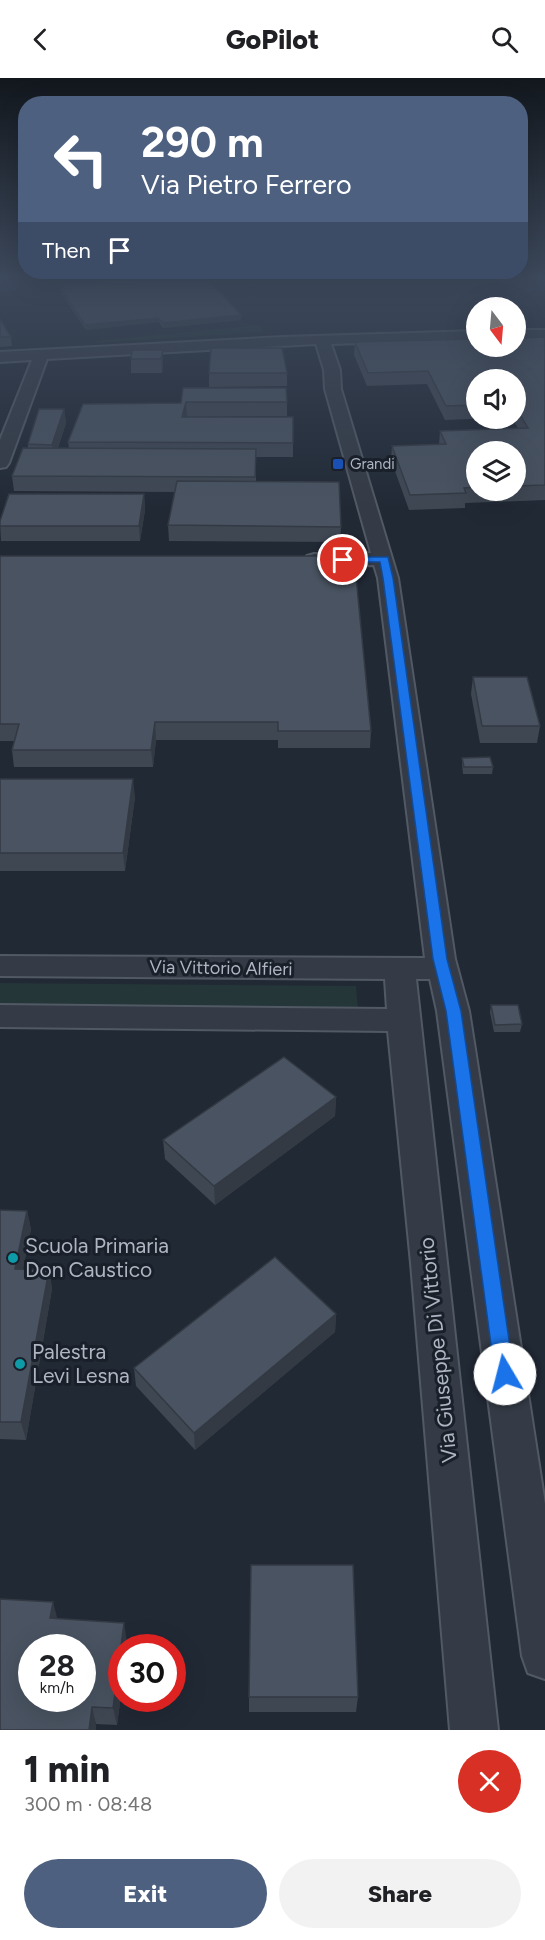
<!DOCTYPE html>
<html lang="en">
<head>
<meta charset="utf-8">
<style>
  body { margin:0; font-family:Figtree,sans-serif; background:#f2f2f2; color:#202124; height:100vh; display:flex; flex-direction:column; font-size:22px; white-space:nowrap }
  * { box-sizing:border-box; margin:0 }
  p { font-size:20px; color:#757577 }
  .icon { flex:none; width:33px; height:33px; fill:none; stroke:currentColor; stroke-width:2; stroke-linecap:round; stroke-linejoin:round }
  .map { position:relative; height:1652px; overflow:hidden }
  .sheet { display:flex; flex-direction:column; background:#fff; flex:1 }
  .sheet>* { flex:none }
  .hud { position:absolute; left:18px; top:18px; width:510px; height:183px; border-radius:24px; box-shadow:0 6px 24px #0002; background:#4d6080; color:#fff; overflow:hidden }
  .needle { width:39px; rotate:164deg }
  .controls { position:absolute; left:466px; top:219px; display:grid; gap:12px }
  .controls a { display:grid; place-items:center; width:60px; height:60px; border-radius:50%; background:#fff; box-shadow:0 6px 24px #0002; font-size:30px }
  .speed { position:absolute; left:18px; top:1556px; display:flex; gap:12px; font-size:30px; font-weight:700; text-align:center }
  .speed>* { display:grid; place-content:center; width:78px; height:78px; border-radius:50%; background:#fff; box-shadow:0 6px 24px #0002; line-height:1 }
  .speed small { font-size:15px; font-weight:400 }
  .speed .limit { border:9px solid #d22; background:#fff; color:#111 }
  .pin { position:absolute; display:grid; place-items:center; width:51px; height:51px; color:#fff; margin:-26px; border:3px solid #fff; border-radius:50%; box-shadow:0 2px 6px #0007 }
  .me { position:absolute; width:66px; margin:-33px; rotate:352deg; stroke-linejoin:round; filter:drop-shadow(0 0 4px #0008) }
  .turn { display:flex; align-items:center; gap:21px; height:126px; padding:0 24px; font-size:27px }
  .turn .icon { width:78px; height:78px; stroke-width:2.5 }
  .turn b { display:block; font-size:42px; line-height:51px }
  .then { display:flex; align-items:center; height:57px; padding:0 24px; background:#0003; gap:12px; font-size:22px }
  .round { display:grid; place-items:center; flex:none; width:63px; height:63px; border-radius:32px; background:#f2f2f2 }
  .overview { display:flex; align-items:center; justify-content:space-between; height:102px; padding:0 24px }
  h1 { font-size:36px; font-weight:800; line-height:45px }
  .button { display:flex; gap:12px; margin-top:auto; padding:12px 24px }
  .button a { flex:1; height:69px; border-radius:36px; background:#4d6080; color:#fff; font-size:24px; font-weight:800; line-height:69px; text-align:center }
  .button a+a { background:#f2f2f2; color:#202124 }
  header { display:flex; justify-content:space-between; align-items:center; height:78px; padding:0 24px; background:#fff; font-size:27px; font-weight:800 }
  .map>svg:first-child { display:block }
  .green { fill:#243637 }
  .lines { fill:none; stroke-linecap:round; stroke-linejoin:round }
  .minor-casing { stroke:#515964; stroke-width:4 }
  .minor { fill:#343b46; fill-rule:evenodd }
  .wall { fill:#3f4753; fill-rule:evenodd }
  .shaded-wall { fill:#333a44 }
  .building { fill:#495361; stroke:#333a44; stroke-width:1.5; fill-rule:evenodd }
  .route { fill:#1a73e8; stroke:#114b97; stroke-width:1.5 }
  .transit-dot { fill:#1a4fb4; stroke:#1a202a; stroke-width:2 }
  .culture-dot { fill:#0f9aa8; stroke:#1a202a; stroke-width:2 }
  .labels { text-anchor:middle; stroke-width:6; stroke-linejoin:round; paint-order:stroke }
  .far-poi-label { font-size:15px; fill:#aeb6c3; stroke:#1a202a; text-anchor:start }
  .street-label { font-size:18px; fill:#aeb6c3; stroke:#1a202a }
  .near-poi-label { font-size:21px; fill:#aeb6c3; stroke:#1a202a; text-anchor:start }
  .near-street-label { font-size:21px; fill:#aeb6c3; stroke:#1a202a }
</style>
</head>
<body>
<header><svg class="icon" aria-label="back" viewBox="0 0 24 24"><path d="M15 5l-7 7 7 7"/></svg>GoPilot<svg class="icon" aria-label="search" viewBox="0 0 24 24"><circle cx="10" cy="10" r="6"/><path d="M15 15l6 6"/></svg></header>
<div class="map">
<svg width="545" height="1652" viewBox="0 0 545 1652">
  <rect width="100%" height="100%" fill="#212935"/>
  <!-- green -->
  <g class="green">
    <path d="M258,247L265,254L98,265L96,263Z"/>
    <path d="M0,905L356,908L358,932L0,929Z"/>
  </g>
  <g class="lines">
    <!-- minor casing -->
    <g class="minor-casing">
      <g id="minor">
        <rect x="516" y="252" width="29" height="8"/>
        <path d="M477,253V261L331,266L340,292L341,311L398,500L455,881L469,933L475,971L545,1426V1601L528,1595L522,1578L437,933L430,901H416L498,1652H450L411,1185L388,953L0,949V927L387,931L385,901L0,898V878L425,880L378,500L374,487L314,488L307,486L304,482L307,478L314,476L371,475L325,311L324,292L316,266L47,281L9,385L6,389L0,390V362L32,282L0,284V274L283,259Z"/>
      </g>
    </g>
    <!-- minor -->
    <use href="#minor" class="minor"/>
  </g>
  <!-- wall -->
  <g class="wall">
    <path d="M494,200H545L503,206Z"/>
    <path d="M63,207L241,242L163,250L159,244L86,252L61,215L60,210H63Z"/>
    <path d="M0,241L11,259L12,268L0,269Z"/>
    <path d="M545,259V422L465,425V430L409,432L391,382L392,368L439,366L440,353L518,350L512,340H516V302H477V340H494L445,342L427,306L367,308L354,277L355,264ZM477,374H516V412H477Z"/>
    <path d="M163,272V285L162,295H131V281Z"/>
    <path d="M209,295H287V308L209,309Z"/>
    <path d="M183,310L287,324V338L186,339H293V379H256V403L341,449L340,464L169,463L168,447L175,414L14,413L12,398L28,370V366L64,331L66,345L58,370H69L68,364L181,325Z"/>
    <path d="M144,416L145,432L140,463H1L0,443Z"/>
    <path d="M0,478L371,653L370,670H278V662H156L153,689H14L12,672L14,663H0Z"/>
    <path d="M473,599L540,648L537,665H480L471,616Z"/>
    <path d="M462,680L493,689L492,696H463L462,686Z"/>
    <path d="M0,701L135,719L125,793H0Z"/>
    <path d="M491,927L522,946L520,954H494L490,934Z"/>
    <path d="M336,1019L335,1038L215,1127L165,1081L163,1062Z"/>
    <path d="M0,1132L27,1133L31,1151L23,1191L49,1192L52,1211L26,1362L0,1361Z"/>
    <path d="M336,1236L335,1254L195,1372L136,1308L134,1290Z"/>
    <path d="M57,1541L127,1564L122,1569V1610L117,1647L96,1646Z"/>
    <path d="M249,1619H358L356,1634H249Z"/>
  </g>
  <!-- shaded-wall -->
  <g class="shaded-wall">
    <path d="M503,200H545V202L503,206Z"/>
    <path d="M241,237V242L163,250V245Z"/>
    <path d="M158,240L159,244L86,252L85,247Z"/>
    <path d="M163,272V285L162,295L161,281Z"/>
    <path d="M186,324L187,338L183,353L182,339Z"/>
    <path d="M64,331L66,345L54,381L52,367Z"/>
    <path d="M144,416L145,432L140,463L139,448Z"/>
    <path d="M155,644L156,662L153,689L151,672Z"/>
    <path d="M133,701L135,719L125,793L123,775Z"/>
    <path d="M336,1019L335,1038L215,1127L214,1108Z"/>
    <path d="M27,1133L31,1151L19,1209L15,1191Z"/>
    <path d="M49,1192L52,1211L26,1362L21,1344Z"/>
    <path d="M336,1236L335,1254L195,1372L194,1355Z"/>
    <path d="M53,1524L58,1543L50,1540Z"/>
    <path d="M124,1545L127,1564V1569H122V1610L117,1647L113,1630Z"/>
    <path d="M92,1629L96,1646V1652H89Z"/>
  </g>
  <!-- building -->
  <g class="building">
    <path d="M156,200H206L241,237L163,245L158,240L85,247L60,210H65L63,207Z"/>
    <path d="M0,241L11,259H0Z"/>
    <path d="M545,259V407L516,408V374H477V409L464,410L466,415L410,417L392,368L446,366L440,353L528,350L516,330V302H477V327L446,328L428,293L368,295L355,264L477,261V268H516V260Z"/>
    <path d="M211,270H282L287,295H209Z"/>
    <path d="M132,272H163L161,281H131Z"/>
    <path d="M183,310H286L287,324H186L182,339H293V365L68,364L83,326L181,325Z"/>
    <path d="M39,331H64L52,367L28,366Z"/>
    <path d="M23,370L256,371L255,399L12,398Z"/>
    <path d="M177,403L339,404L341,449L168,447Z"/>
    <path d="M9,416H144L139,448H0V443Z"/>
    <path d="M0,478H354L371,653H278V644H155L151,672H12L19,646H0Z"/>
    <path d="M473,599H527L540,648H482Z"/>
    <path d="M490,679L493,689H464L462,680Z"/>
    <path d="M0,701H133L123,775H0Z"/>
    <path d="M491,927H518L522,946L495,947Z"/>
    <path d="M284,979L336,1019L214,1108L163,1062Z"/>
    <path d="M0,1132L27,1133L15,1191L49,1192L21,1344H0Z"/>
    <path d="M275,1179L336,1236L194,1355L134,1290Z"/>
    <path d="M251,1487H353L358,1619H249Z"/>
    <path d="M0,1521L53,1524L50,1540L124,1545L113,1630L92,1629L89,1652H0ZM32,1569H82V1620H32Z"/>
  </g>
  <!-- sky -->
  <linearGradient id="sky" x2="0" y2="1"><stop stop-color="#12171d"/><stop offset="0.46" stop-color="#3d495c"/><stop offset="1" stop-color="#3d495c" stop-opacity="0"/></linearGradient>
  <rect width="545" height="431" fill="url(#sky)"/>
  <!-- route -->
  <path class="route" d="M340,479H388L393,500L447,881L461,933L514,1296L512,1302L505,1304L498,1302L495,1296L446,933L433,881L383,500L380,484H340Z"/>
  <!-- markers -->
  <rect class="transit-dot" x="332" y="380" width="12" height="12" rx="3"/>
  <g class="culture-dot">
    <circle cx="13" cy="1180" r="6"/>
    <circle cx="20" cy="1286" r="6"/>
  </g>
  <g class="labels">
    <!-- far-poi labels -->
    <g class="far-poi-label">
      <text x="350" y="391">Grandi</text>
    </g>
    <!-- street labels -->
    <g class="street-label">
      <text transform="translate(221 890) rotate(1)" y="6">Via Vittorio Alfieri</text>
    </g>
    <!-- near-poi labels -->
    <g class="near-poi-label">
      <text x="25" y="1175">Scuola Primaria<tspan x="25" dy="24">Don Caustico</tspan></text>
      <text x="32" y="1281">Palestra<tspan x="32" dy="24">Levi Lesna</tspan></text>
    </g>
    <!-- near-street labels -->
    <g class="near-street-label">
      <text transform="translate(438 1272) rotate(-96)" y="7">Via Giuseppe Di Vittorio</text>
    </g>
  </g>
</svg>
<div class="controls">
<a><svg class="needle" viewBox="-14 -14 28 28"><path d="M0-13l5 13h-10z" fill="#e53935"/><path d="M0 13l5-13h-10z" fill="#757577"/></svg></a>
<a><svg class="icon" aria-label="sound" viewBox="0 0 24 24"><path d="M4 9h4l5-4v14l-5-4H4zM17 9q2 3 0 6"/></svg></a>
<a><svg class="icon" aria-label="layers" viewBox="0 0 24 24"><path d="M12 4l9 5-9 5-9-5zM3 14l9 5 9-5"/></svg></a>
</div>
<div class="speed"><div>28<small>km/h</small></div><div class="limit">30</div></div>
<div class="pin" style="left:343px;top:482px;background:#d93025"><svg class="icon" aria-label="arrive" viewBox="0 0 24 24"><path d="M6 21V4h12l-3 4 3 4H6"/></svg></div>
<svg class="me" style="left:505px;top:1296px" viewBox="-20 -20 40 40"><circle r="19" fill="#fff"/><path d="M0-13L10 11 0 6-10 11z" fill="#1a73e8"/></svg>
<div class="hud">
<div class="turn"><svg class="icon" aria-label="left" viewBox="0 0 24 24"><path d="M17 20v-9H6M10 6l-5 5 5 5"/></svg><div><b>290 m</b>Via Pietro Ferrero</div></div>
<div class="then">Then<svg class="icon" aria-label="arrive" viewBox="0 0 24 24"><path d="M6 21V4h12l-3 4 3 4H6"/></svg></div>
</div>
</div>
<section class="sheet">
<div class="overview"><div><h1>1 min</h1><p>300 m · 08:48</p></div><a class="round" style="background:#d93025;color:#fff"><svg class="icon" aria-label="close" viewBox="0 0 24 24"><path d="M6 6l12 12M18 6L6 18"/></svg></a></div>
<div class="button"><a>Exit</a><a>Share</a></div>
</section>
</body>
</html>
